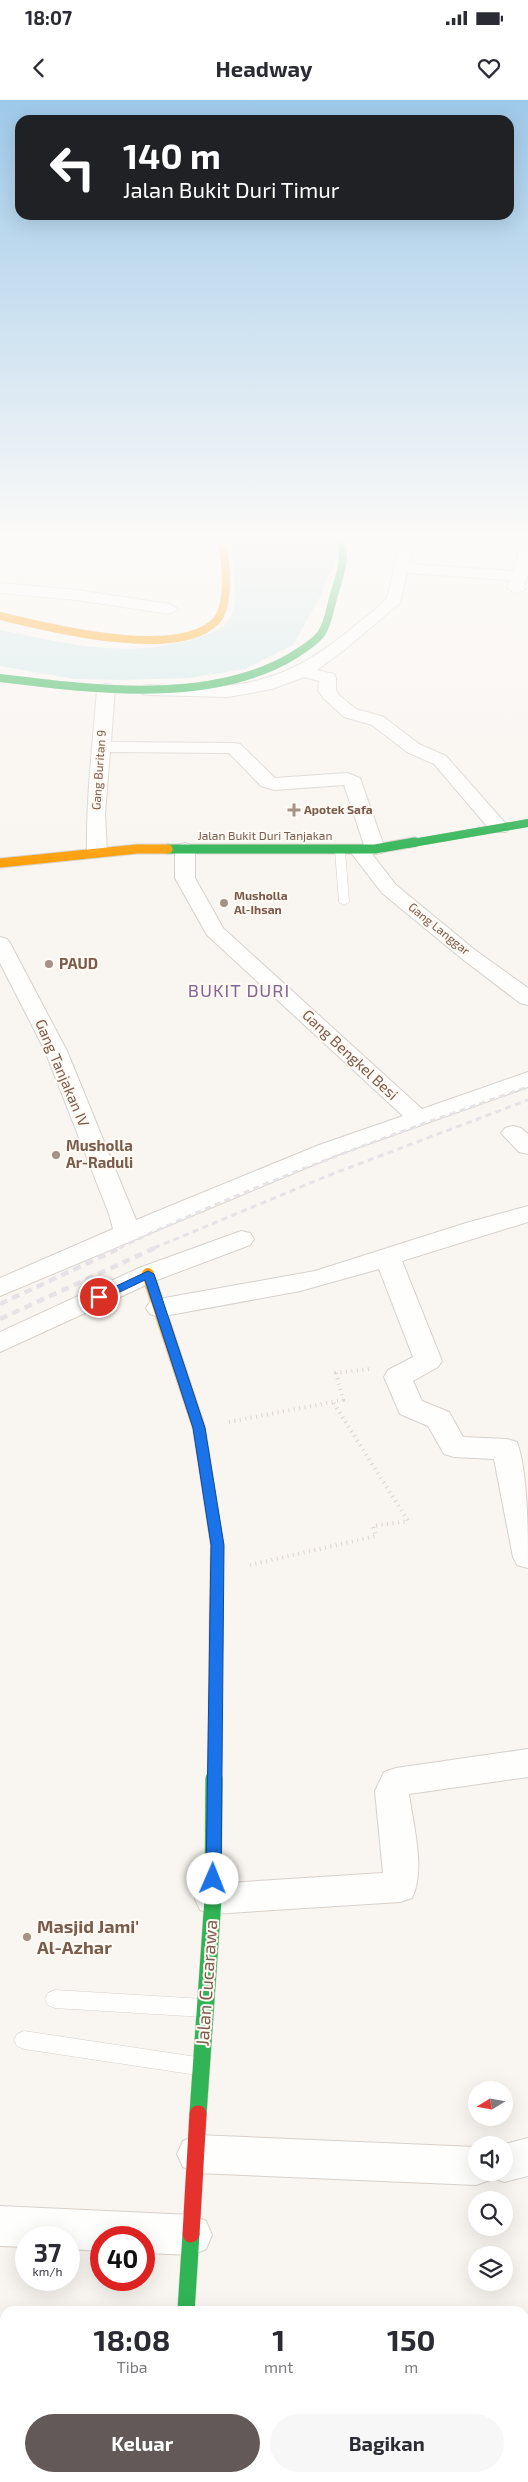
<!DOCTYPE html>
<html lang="id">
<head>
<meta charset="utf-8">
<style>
  body { margin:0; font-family:"Exo 2",sans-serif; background:#f7f7f7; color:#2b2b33; height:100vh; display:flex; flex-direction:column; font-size:19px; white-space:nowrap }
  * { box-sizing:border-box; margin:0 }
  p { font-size:16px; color:#7c7c81 }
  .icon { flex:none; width:28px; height:28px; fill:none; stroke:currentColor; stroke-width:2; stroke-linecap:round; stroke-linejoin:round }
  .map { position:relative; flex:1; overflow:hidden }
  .sheet { position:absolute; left:0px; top:2206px; width:529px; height:176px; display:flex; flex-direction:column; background:#fff; border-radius:15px 15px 0 0; box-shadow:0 5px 20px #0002 }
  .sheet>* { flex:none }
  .top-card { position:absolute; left:15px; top:15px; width:499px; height:105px; border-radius:15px; box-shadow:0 5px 20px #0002; background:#202124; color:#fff; overflow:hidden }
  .needle { width:32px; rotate:259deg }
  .tools { position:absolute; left:468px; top:1981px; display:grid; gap:10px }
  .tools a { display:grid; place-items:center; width:45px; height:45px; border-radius:50%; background:#fff; box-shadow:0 5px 20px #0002; font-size:25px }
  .speed { position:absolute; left:15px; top:2126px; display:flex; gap:10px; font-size:25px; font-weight:700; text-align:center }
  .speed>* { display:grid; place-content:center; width:65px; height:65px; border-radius:50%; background:#fff; box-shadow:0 5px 20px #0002; line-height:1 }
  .speed small { font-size:12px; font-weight:400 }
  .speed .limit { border:8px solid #d22; background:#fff; color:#111 }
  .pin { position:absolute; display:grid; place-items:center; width:42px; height:42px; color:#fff; margin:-21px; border:2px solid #fff; border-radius:50%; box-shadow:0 1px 5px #0007 }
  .me { position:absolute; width:55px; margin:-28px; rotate:1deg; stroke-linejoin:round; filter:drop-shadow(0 0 4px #0008) }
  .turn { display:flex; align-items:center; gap:18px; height:105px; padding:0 25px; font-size:22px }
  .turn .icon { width:65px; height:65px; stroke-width:2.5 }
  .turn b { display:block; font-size:35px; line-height:42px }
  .eta { display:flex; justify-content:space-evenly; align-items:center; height:85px; text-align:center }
  .eta b { font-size:30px; font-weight:700; line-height:35px }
  .button { display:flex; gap:10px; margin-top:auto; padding:10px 25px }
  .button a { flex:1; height:58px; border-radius:30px; background:#625958; color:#fff; font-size:20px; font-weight:700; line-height:58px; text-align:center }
  .button a+a { background:#f7f7f7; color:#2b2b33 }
  .status { display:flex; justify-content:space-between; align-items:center; height:35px; padding:0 25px; background:#fff; direction:ltr }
  .status svg { height:14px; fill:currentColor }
  header { display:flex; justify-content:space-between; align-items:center; height:65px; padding:0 25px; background:#fff; font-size:22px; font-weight:700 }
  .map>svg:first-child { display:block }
  .water { fill:#d0e8ea }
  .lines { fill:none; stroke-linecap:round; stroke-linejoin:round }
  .lane-casing { stroke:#d7d1cb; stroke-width:1 }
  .street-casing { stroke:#d7d1cb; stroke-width:2 }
  .fast-far3-casing { stroke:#d9d2cb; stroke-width:8 }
  .fast-far2-casing { stroke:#d9d2cb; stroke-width:11 }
  .fast-far1-casing { stroke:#d9d2cb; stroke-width:14 }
  .fast-casing { stroke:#d9d2cb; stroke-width:18 }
  .slow-far2-casing { stroke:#d9d2cb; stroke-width:8 }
  .slow-far1-casing { stroke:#d9d2cb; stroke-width:11 }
  .slow-casing { stroke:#d9d2cb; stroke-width:14 }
  .jam-far1-casing { stroke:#d9d2cb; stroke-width:14 }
  .jam-casing { stroke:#d9d2cb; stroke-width:18 }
  .path { stroke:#dcd5d0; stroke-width:4; stroke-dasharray:1 4.5; stroke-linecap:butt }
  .lane { fill:#fefefd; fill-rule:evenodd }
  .street { fill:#fefefd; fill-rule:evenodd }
  .fast-far3 { stroke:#30b455; stroke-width:8 }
  .fast-far2 { stroke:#30b455; stroke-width:9 }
  .fast-far1 { stroke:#30b455; stroke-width:12 }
  .fast { stroke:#30b455; stroke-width:17 }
  .slow-far2 { stroke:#ff9f0a; stroke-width:8 }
  .slow-far1 { stroke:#ff9f0a; stroke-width:9 }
  .slow { stroke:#ff9f0a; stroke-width:12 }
  .jam-far1 { stroke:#e5322d; stroke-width:12 }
  .jam { stroke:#e5322d; stroke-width:17 }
  .rail-far1 { stroke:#e6e3e7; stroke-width:3; stroke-dasharray:6 4.5; stroke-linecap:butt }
  .rail { stroke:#e6e3e7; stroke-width:4.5; stroke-dasharray:8 5.5; stroke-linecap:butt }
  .route { fill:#1a73e8; stroke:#114b97 }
  .poi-dot { fill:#a69286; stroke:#fffaf3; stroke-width:2 }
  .labels { text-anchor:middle; stroke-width:4; stroke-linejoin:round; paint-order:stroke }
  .far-street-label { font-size:12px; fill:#7a5c4d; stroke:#fffaf3 }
  .far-poi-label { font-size:12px; font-weight:bold; fill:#7a5c4d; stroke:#fffaf3; text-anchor:start }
  .poi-label { font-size:15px; font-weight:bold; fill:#7a5c4d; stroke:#fffaf3; text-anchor:start }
  .street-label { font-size:15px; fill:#7a5c4d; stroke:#fffaf3 }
  .quarter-label { font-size:18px; letter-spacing:1px; fill:#846695; stroke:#fffaf3 }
  .near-poi-label { font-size:18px; font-weight:bold; fill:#7a5c4d; stroke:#fffaf3; text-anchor:start }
  .near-street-label { font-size:18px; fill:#7a5c4d; stroke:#fffaf3 }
</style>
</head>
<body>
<div class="status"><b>18:07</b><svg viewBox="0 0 49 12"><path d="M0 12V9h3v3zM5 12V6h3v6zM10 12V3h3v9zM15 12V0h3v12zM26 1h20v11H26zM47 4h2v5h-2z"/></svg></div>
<header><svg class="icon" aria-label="back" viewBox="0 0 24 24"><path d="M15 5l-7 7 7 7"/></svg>Headway<svg class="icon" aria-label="heart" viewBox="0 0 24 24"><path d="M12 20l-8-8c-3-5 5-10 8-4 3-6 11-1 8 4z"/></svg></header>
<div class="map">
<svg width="528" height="2382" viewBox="0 0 528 2382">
  <rect width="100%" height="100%" fill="#f9f5f0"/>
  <!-- water -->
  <path class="water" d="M230,436H334L338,454L319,499L293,545L245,569L189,578L123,580L75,579L0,566V530C70,544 131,561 202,536C210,533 224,529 228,521C236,509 235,495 234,481C234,465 236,451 230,436Z"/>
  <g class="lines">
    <!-- lane casing -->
    <g class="lane-casing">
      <g id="lane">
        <path d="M340,747L345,750L349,802L344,805L339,802L335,750Z"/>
        <path d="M55,1890L204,1899L211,1902L214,1908L211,1914L204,1917L55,1908L48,1905L45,1899L48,1893Z"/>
        <path d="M24,1931L197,1957L204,1959L207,1966L204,1973L197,1975L24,1949L17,1946L14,1940L17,1934Z"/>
      </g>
    </g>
    <!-- street casing -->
    <g class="street-casing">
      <g id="street">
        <path d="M400,436H414L409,464L513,471L521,447L528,443V476L523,487L525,489L517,494L507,488L510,480L407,473L400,503L344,550L317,570L334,574L336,578V590L339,595L356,609L384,617L419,644L446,656L506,724L509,728L506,732H492L434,664L407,652L372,625L344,617L323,598L318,590L319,581L304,577L272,589L228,597L149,595L143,594L140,590L143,586L149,585C236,591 282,586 351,529C361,520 377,510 386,499C391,491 397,448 400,436Z"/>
        <path d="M0,483L77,490L170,504L178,509L170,514L77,500L0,493Z"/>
        <path d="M106,584L112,585L115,589L111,642L234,643L240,644L275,678L347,673L360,678L385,749L382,753L372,754L396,785L475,850L528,888V905L520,903L461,858L382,793L349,750L352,746L364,745L344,685L274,690L261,686L229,653L110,652L105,714L107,752L104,756H90L87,752C86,697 93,643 97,589L100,585Z"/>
        <path d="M185,743L192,745L195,749V778L223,828L422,1009L528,972V987L337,1055L0,1196V1178L113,1129L109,1114L45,951L0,863V837L7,839L10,843L67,951L136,1120L319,1045L403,1016L207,835L175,778V749L178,745Z"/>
        <path d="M513,1026L521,1028L528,1034V1054L519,1052L501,1033L505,1028Z"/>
        <path d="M528,1106V1122L402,1161L442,1261L438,1267L413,1281L422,1301L449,1312L463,1337L507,1339L517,1342C528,1373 528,1432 528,1468L517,1465L513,1457L494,1359L454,1357L444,1354L428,1326L400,1314L384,1277L388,1270L413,1257L379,1169L300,1191L159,1217L150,1214L146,1208L150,1202L159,1199L315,1171L466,1123Z"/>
        <path d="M241,1131L250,1133L254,1139L250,1145L157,1180L0,1252V1232L139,1168Z"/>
        <path d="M528,1649V1677L409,1694C413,1724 426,1770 412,1798L400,1802L213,1814L200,1810L195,1799L200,1788L213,1784L383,1773L375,1691L384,1672L396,1668Z"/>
        <path d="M197,2035L476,2047V2072H504V2045H501L528,2038V2076L504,2082L491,2077L490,2080L476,2085L197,2073L183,2067L177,2054L183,2041Z"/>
        <path d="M0,2106L192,2115L206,2121L212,2135L206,2149L192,2155L144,2153V2138H101V2151L69,2149V2138H26V2147L0,2146Z"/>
        <path d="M524,2344H528V2382H509L507,2378H524Z"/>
        <rect x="152" y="2378" width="44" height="4"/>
      </g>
    </g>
    <!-- fast-far3 casing -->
    <g class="fast-far3-casing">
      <g id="fast-far3">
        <path d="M0,578C91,589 208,605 291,557C302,550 313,544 321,534C328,524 330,509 333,498C339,476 349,457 338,436"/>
        <path d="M407,744L528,723"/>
      </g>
    </g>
    <!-- fast-far2 casing -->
    <g class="fast-far2-casing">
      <path id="fast-far2" d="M168,749H375L415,742"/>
    </g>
    <!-- fast-far1 casing -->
    <g class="fast-far1-casing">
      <path id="fast-far1" d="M214,1681V1678"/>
    </g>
    <!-- fast casing -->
    <g class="fast-casing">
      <g id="fast">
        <path d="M198,2014L213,1799L214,1679"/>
        <path d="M186,2211L191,2134"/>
      </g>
    </g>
    <!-- slow-far2 casing -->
    <g class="slow-far2-casing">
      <path id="slow-far2" d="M0,516C47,527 178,561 216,521C231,505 226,456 220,436"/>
    </g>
    <!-- slow-far1 casing -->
    <g class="slow-far1-casing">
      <path id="slow-far1" d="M0,763L137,749H168"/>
    </g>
    <!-- slow casing -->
    <g class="slow-casing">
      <path id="slow" d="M148,1174L199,1328L217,1445L216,1492"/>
    </g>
    <!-- jam-far1 casing -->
    <g class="jam-far1-casing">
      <path id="jam-far1" d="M214,1678L216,1492"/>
    </g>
    <!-- jam casing -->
    <g class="jam-casing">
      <path id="jam" d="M191,2134L198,2014"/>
    </g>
    <!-- path -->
    <g class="path">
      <path d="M229,1322L343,1300L336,1273L370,1269"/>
      <path d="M250,1465L376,1436L373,1426L408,1421L333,1302"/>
    </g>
    <!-- lane -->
    <use href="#lane" class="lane"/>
    <!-- street -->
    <use href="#street" class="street"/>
    <!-- fast-far3 -->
    <use href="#fast-far3" class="fast-far3"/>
    <!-- fast-far2 -->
    <use href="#fast-far2" class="fast-far2"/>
    <!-- fast-far1 -->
    <use href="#fast-far1" class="fast-far1"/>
    <!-- fast -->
    <use href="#fast" class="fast"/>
    <!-- slow-far2 -->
    <use href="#slow-far2" class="slow-far2"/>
    <!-- slow-far1 -->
    <use href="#slow-far1" class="slow-far1"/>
    <!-- slow -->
    <use href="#slow" class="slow"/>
    <!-- jam-far1 -->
    <use href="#jam-far1" class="jam-far1"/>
    <!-- jam -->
    <use href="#jam" class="jam"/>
    <!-- rail-far1 -->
    <g class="rail-far1">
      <path d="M119,1148C252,1085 389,1035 528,987"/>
      <path d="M154,1148L327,1076L528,1000"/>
    </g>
    <!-- rail -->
    <g class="rail">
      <path d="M0,1204L122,1147"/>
      <path d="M0,1219L157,1147"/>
    </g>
  </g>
  <!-- sky -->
  <linearGradient id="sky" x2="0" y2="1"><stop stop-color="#9ec9e9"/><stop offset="0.57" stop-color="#fcfaf8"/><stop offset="1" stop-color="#fcfaf8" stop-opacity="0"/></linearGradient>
  <rect width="528" height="769" fill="url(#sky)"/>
  <!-- route -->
  <path class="route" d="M148,1171L154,1174L205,1328L224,1445L221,1779L219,1784L213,1786L208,1784L206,1779L211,1445L193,1328L145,1180L103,1200H95L93,1197Z"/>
  <!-- markers -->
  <g class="poi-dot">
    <path d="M291.5 702.5h5v5h5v5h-5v5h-5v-5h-5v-5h5z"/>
    <circle cx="224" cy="803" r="5"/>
    <circle cx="49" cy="864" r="5"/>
    <circle cx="56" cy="1055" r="5"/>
    <circle cx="27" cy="1837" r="5"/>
  </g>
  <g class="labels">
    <!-- far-street labels -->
    <g class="far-street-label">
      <text transform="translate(99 670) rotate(-86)" y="4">Gang Buritan 9</text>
      <text x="265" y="740">Jalan Bukit Duri Tanjakan</text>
      <text transform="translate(439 829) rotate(39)" y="4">Gang Langgar</text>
    </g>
    <!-- far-poi labels -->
    <g class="far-poi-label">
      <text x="304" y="714">Apotek Safa</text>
      <text x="234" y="800">Musholla<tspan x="234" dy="14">Al-Ihsan</tspan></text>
    </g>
    <!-- poi labels -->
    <g class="poi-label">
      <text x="59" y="869">PAUD</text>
      <text x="66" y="1051">Musholla<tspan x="66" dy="17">Ar-Raduli</tspan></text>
    </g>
    <!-- street labels -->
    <g class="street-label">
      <text transform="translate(350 955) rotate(43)" y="5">Gang Bengkel Besi</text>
      <text transform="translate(62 973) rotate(67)" y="5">Gang Tanjakan IV</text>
    </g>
    <!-- quarter labels -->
    <g class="quarter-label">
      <text x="239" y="897">BUKIT DURI</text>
    </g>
    <!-- near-poi labels -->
    <g class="near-poi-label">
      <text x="37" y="1833">Masjid Jami'<tspan x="37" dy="21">Al-Azhar</tspan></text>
    </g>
    <!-- near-street labels -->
    <g class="near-street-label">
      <text transform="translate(207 1883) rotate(-86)" y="6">Jalan Cucarawa</text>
    </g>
  </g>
</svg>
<div class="tools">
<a><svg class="needle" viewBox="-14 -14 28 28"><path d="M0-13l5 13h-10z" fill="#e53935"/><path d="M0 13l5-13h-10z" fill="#7c7c81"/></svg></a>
<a><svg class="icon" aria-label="sound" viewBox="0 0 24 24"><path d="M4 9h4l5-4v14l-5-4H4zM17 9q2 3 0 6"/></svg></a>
<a><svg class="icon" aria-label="search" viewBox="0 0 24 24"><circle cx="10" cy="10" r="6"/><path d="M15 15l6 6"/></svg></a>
<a><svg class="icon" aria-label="layers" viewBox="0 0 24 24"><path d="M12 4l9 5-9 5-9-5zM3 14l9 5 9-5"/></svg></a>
</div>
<div class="speed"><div>37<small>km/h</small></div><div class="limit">40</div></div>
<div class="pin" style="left:99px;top:1197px;background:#d93025"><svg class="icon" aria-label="arrive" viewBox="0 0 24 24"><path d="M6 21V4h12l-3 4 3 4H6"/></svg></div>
<svg class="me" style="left:213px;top:1779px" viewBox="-20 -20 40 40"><circle r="19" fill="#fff"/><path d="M0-13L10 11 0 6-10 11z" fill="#1a73e8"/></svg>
<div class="top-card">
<div class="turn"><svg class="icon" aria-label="left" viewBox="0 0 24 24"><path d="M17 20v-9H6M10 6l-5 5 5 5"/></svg><div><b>140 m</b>Jalan Bukit Duri Timur</div></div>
</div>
<section class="sheet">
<div class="eta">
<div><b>18:08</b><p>Tiba</p></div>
<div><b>1</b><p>mnt</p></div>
<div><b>150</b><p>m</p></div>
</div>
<div class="button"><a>Keluar</a><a>Bagikan</a></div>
</section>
</div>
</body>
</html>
